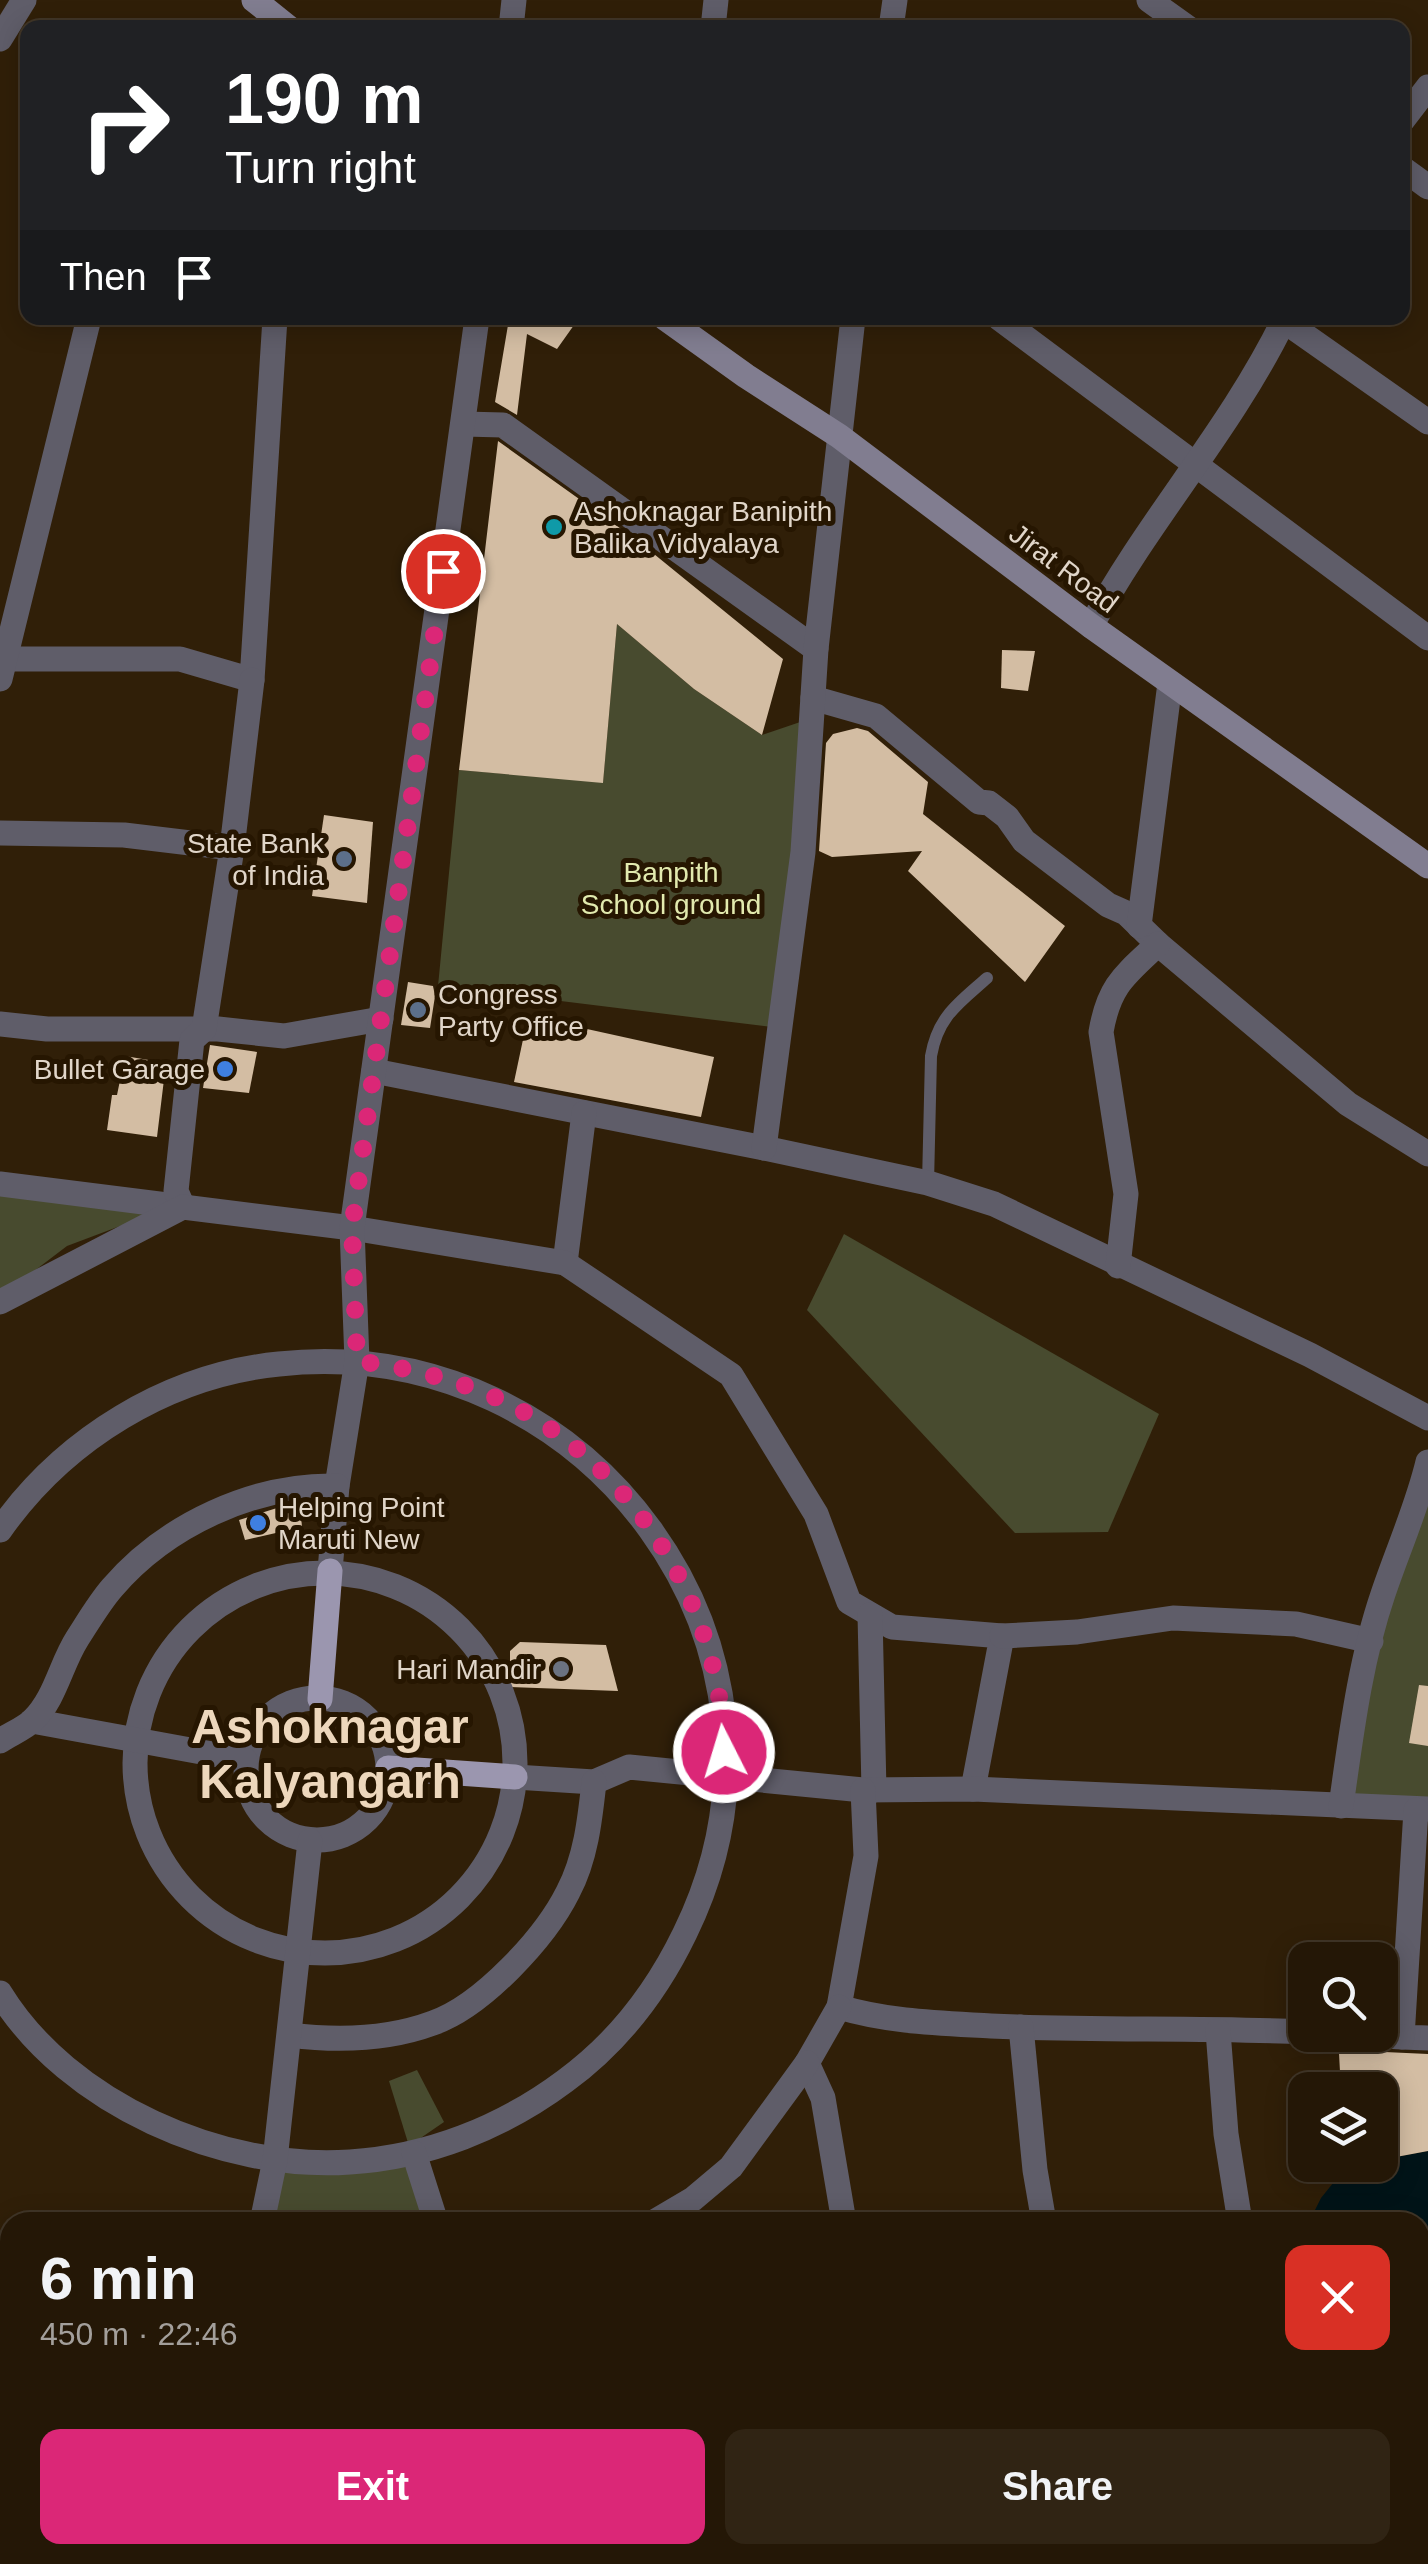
<!DOCTYPE html>
<html lang="en">
<head>
<meta charset="utf-8">
<style>
  body { margin:0; font-family:Helvetica,sans-serif; background:#302414; color:#f1f3f6; height:100vh; display:flex; flex-direction:column; font-size:38px; white-space:nowrap }
  * { box-sizing:border-box; margin:0 }
  p { font-size:32px; color:#a39f9b }
  .icon { flex:none; width:55px; height:55px; fill:none; stroke:currentColor; stroke-width:2; stroke-linecap:round; stroke-linejoin:round }
  .map { position:relative; flex:1; overflow:hidden }
  .side { position:absolute; left:0px; top:2212px; width:1430px; height:352px; display:flex; flex-direction:column; background:#241706; border-radius:30px 30px 0 0; box-shadow:0 5px 25px #0003,0 0 0 2px #413628 }
  .side>* { flex:none }
  .hud { position:absolute; left:20px; top:20px; width:1390px; height:305px; border-radius:20px; box-shadow:0 5px 25px #0003,0 0 0 2px #413628; background:#202124; color:#fff; overflow:hidden }
  .tools { position:absolute; left:1288px; top:1942px; display:grid; gap:20px }
  .tools a { display:grid; place-items:center; width:110px; height:110px; border-radius:20px; background:#241706; box-shadow:0 5px 25px #0003,0 0 0 2px #413628; font-size:50px }
  .pin { position:absolute; display:grid; place-items:center; width:85px; height:85px; color:#fff; margin:-42px; border:5px solid #fff; border-radius:50%; box-shadow:0 2px 10px #0007 }
  .me { position:absolute; width:110px; margin:-55px; rotate:355deg; stroke-linejoin:round; filter:drop-shadow(0 0 8px #0008) }
  .turn { display:flex; align-items:center; gap:35px; height:210px; padding:0 40px; font-size:45px }
  .turn .icon { width:130px; height:130px; stroke-width:2.5 }
  .turn b { display:block; font-size:70px; line-height:85px }
  .then { display:flex; align-items:center; height:95px; padding:0 40px; background:#0003; gap:20px; font-size:38px }
  .round { display:grid; place-items:center; flex:none; width:105px; height:105px; border-radius:20px; background:#302414 }
  .summary { display:flex; align-items:center; justify-content:space-between; height:170px; padding:0 40px }
  h1 { font-size:60px; font-weight:700; line-height:75px }
  .cta { display:flex; gap:20px; margin-top:auto; padding:20px 40px }
  .cta a { flex:1; height:115px; border-radius:20px; background:#db2777; color:#fff; font-size:40px; font-weight:700; line-height:115px; text-align:center }
  .cta a+a { background:#302414; color:#f1f3f6 }
  .map>svg:first-child { display:block }
  .green { fill:#484b2f }
  .water { fill:#011418 }
  .building { fill:#d3bda3 }
  .lines { fill:none; stroke-linecap:round; stroke-linejoin:round }
  .lane { stroke:#5f5d69; stroke-width:12 }
  .street { stroke:#5f5d69; stroke-width:25 }
  .secondary { stroke:#817d90; stroke-width:25 }
  .primary { stroke:#9b96af; stroke-width:25 }
  .route { stroke:#db2777; stroke-width:18; stroke-dasharray:0 32.4 }
  .culture-dot { fill:#0f9aa8; stroke:#261601; stroke-width:4 }
  .service-dot { fill:#5c6f8a; stroke:#261601; stroke-width:4 }
  .shop-dot { fill:#3f7fe0; stroke:#261601; stroke-width:4 }
  .worship-dot { fill:#6b7280; stroke:#261601; stroke-width:4 }
  .labels { text-anchor:middle; stroke-width:10; stroke-linejoin:round; paint-order:stroke }
  .poi-label { font-size:28px; fill:#e1d6c9; stroke:#261601; text-anchor:start }
  .street-label { font-size:28px; fill:#e1d6c9; stroke:#261601 }
  .park-label { font-size:28px; fill:#e2eaae; stroke:#261601 }
  .town-label { font-size:48px; font-weight:bold; fill:#edd7bc; stroke:#261601 }
</style>
</head>
<body>
<div class="map">
<svg width="1428" height="2564" viewBox="0 0 1428 2564">
  <rect width="100%" height="100%" fill="#301f08"/>
  <!-- green -->
  <g class="green">
    <path d="M617,624L694,689L762,735L812,718L780,1028L438,986L459,770L603,782Z"/>
    <path d="M0,1192L160,1211L67,1246L0,1297Z"/>
    <path d="M844,1234L1159,1414L1108,1532L1015,1533L807,1310Z"/>
    <path d="M1428,1452V1809L1341,1806Z"/>
    <path d="M417,2070L444,2122L409,2146L389,2081Z"/>
    <path d="M414,2153L436,2222H262L275,2160Z"/>
  </g>
  <!-- water -->
  <path class="water" d="M1428,2151V2473L1420,2474V2222H1309L1321,2198L1346,2167L1380,2165V2160Z"/>
  <!-- building -->
  <g class="building">
    <path d="M493,318H579L557,349L527,334L517,415L495,402L508,325Z"/>
    <path d="M498,441L638,541L783,659L762,735L694,689L617,624L603,783L459,770Z"/>
    <path d="M1002,650L1035,651L1028,691L1001,688Z"/>
    <path d="M857,728L868,731L928,782L923,814L1065,926L1025,982L908,871L922,851L832,857L819,851L826,743L833,734Z"/>
    <path d="M324,815L373,822L367,903L312,896Z"/>
    <path d="M408,982L433,986L435,996L430,1028L401,1025Z"/>
    <path d="M528,1016L714,1057L701,1117L514,1082Z"/>
    <path d="M210,1045L257,1052L249,1093L203,1088Z"/>
    <path d="M125,1056L166,1063L157,1137L107,1130L112,1095H117Z"/>
    <path d="M300,1505L302,1527L245,1540L239,1520L277,1508Z"/>
    <path d="M520,1642L606,1645L618,1691L510,1687V1651Z"/>
    <path d="M1419,1685L1428,1686V1746L1409,1743Z"/>
    <path d="M1338,2035H1349L1351,2043L1363,2051L1428,2054V2151L1380,2160V2090H1341Z"/>
  </g>
  <g class="lines">
    <!-- lane -->
    <path class="lane" d="M928,1183L931,1056C938,1016 959,1003 987,978"/>
    <!-- street -->
    <g class="street">
      <path d="M1149,0L1188,28"/>
      <path d="M511,28L514,0"/>
      <path d="M713,28L716,0"/>
      <path d="M891,28L895,0"/>
      <path d="M0,39L24,0"/>
      <path d="M1402,121L1428,87"/>
      <path d="M1402,168L1428,187"/>
      <path d="M999,318L1428,638"/>
      <path d="M1280,318L1428,422"/>
      <path d="M464,424L503,425L816,649"/>
      <path d="M1091,626C1148,520 1231,429 1284,320"/>
      <path d="M5,659H180L252,680L275,318"/>
      <path d="M0,679L89,318"/>
      <path d="M813,698L876,716L979,802L989,803L1007,817L1024,841L1108,905L1126,913L1158,944L1348,1104L1428,1154"/>
      <path d="M0,833L124,835L232,848"/>
      <path d="M1139,926L1170,683"/>
      <path d="M0,1024L47,1029H218L284,1036L381,1019"/>
      <path d="M374,1071L764,1148L928,1183L994,1204L1310,1355L1428,1418"/>
      <path d="M764,1148L803,852L816,649L853,318"/>
      <path d="M0,1184L183,1207"/>
      <path d="M183,1207L176,1191L192,1040L204,1029L232,848L252,680"/>
      <path d="M565,1263L584,1113"/>
      <path d="M1118,1266L1126,1194L1101,1032C1109,985 1125,975 1158,944"/>
      <path d="M0,1302L183,1207L352,1228L565,1263L731,1375L816,1514L849,1602L892,1627L1002,1636L973,1789"/>
      <path d="M0,1530C64,1439 168,1375 279,1364C589,1331 824,1649 685,1933C657,1991 617,2043 565,2081C502,2128 428,2157 350,2162C223,2171 68,2104 0,1993"/>
      <path d="M330,1571L337,1486L357,1361L352,1228L477,318"/>
      <circle cx="325" cy="1763" r="190"/>
      <path d="M870,1615L874,1790"/>
      <path d="M1002,1636L1077,1632L1173,1618L1296,1624L1371,1641"/>
      <circle cx="317" cy="1769" r="71"/>
      <path d="M32,1721L245,1760"/>
      <path d="M0,1741C10,1734 24,1729 33,1720C55,1699 61,1664 77,1639C88,1622 99,1603 112,1588C166,1525 254,1484 337,1486"/>
      <path d="M515,1777L594,1782L629,1767L863,1790L973,1789L1428,1809"/>
      <path d="M863,1790L866,1856L839,2007C889,2022 939,2023 991,2026C1095,2031 1200,2027 1305,2032"/>
      <path d="M1341,1806C1351,1736 1360,1661 1383,1594C1398,1549 1417,1508 1428,1462"/>
      <path d="M1416,1810L1402,2037L1428,2038"/>
      <path d="M839,2007L807,2063L823,2098L844,2222"/>
      <path d="M1021,2027L1035,2170L1044,2222"/>
      <path d="M1218,2031L1226,2134L1240,2222"/>
      <path d="M290,2035C338,2041 387,2040 433,2023C482,2006 545,1938 568,1892C586,1858 590,1819 594,1782"/>
      <path d="M1365,2035L1402,2037"/>
      <path d="M414,2153L436,2222"/>
      <path d="M262,2222L275,2160L310,1841"/>
      <path d="M654,2222L693,2199L731,2167L807,2063"/>
      <path d="M0,2251L10,2257"/>
      <path d="M0,2435L10,2438"/>
      <path d="M1420,2550L1428,2549"/>
      <path d="M519,2555L520,2564"/>
      <path d="M696,2555L698,2564"/>
      <path d="M891,2555L893,2564"/>
      <path d="M1100,2555L1102,2564"/>
      <path d="M1296,2555L1298,2564"/>
      <path d="M1,2564L10,2520"/>
      <path d="M210,2564L211,2555"/>
      <path d="M431,2564L432,2555"/>
      <path d="M1339,2564L1391,2555"/>
    </g>
    <!-- secondary -->
    <g class="secondary">
      <path d="M254,0L289,28"/>
      <path d="M665,318L746,376L839,436L1091,626L1428,866"/>
    </g>
    <!-- primary -->
    <g class="primary">
      <path d="M320,1699L330,1571"/>
      <path d="M388,1768L515,1777"/>
    </g>
  </g>
  <g class="lines">
    <!-- route -->
    <path class="route" d="M443,571L352,1228L357,1361C403,1367 447,1377 490,1395C628,1455 722,1603 724,1752"/>
  </g>
  <!-- markers -->
  <circle class="culture-dot" cx="554" cy="527" r="10"/>
  <g class="service-dot">
    <circle cx="344" cy="859" r="10"/>
    <circle cx="418" cy="1010" r="10"/>
  </g>
  <g class="shop-dot">
    <circle cx="225" cy="1069" r="10"/>
    <circle cx="258" cy="1523" r="10"/>
  </g>
  <circle class="worship-dot" cx="561" cy="1669" r="10"/>
  <g class="labels">
    <!-- poi labels -->
    <g class="poi-label">
      <text x="574" y="521">Ashoknagar Banipith<tspan x="574" dy="32">Balika Vidyalaya</tspan></text>
      <text x="324" y="853" text-anchor="end">State Bank<tspan x="324" dy="32">of India</tspan></text>
      <text x="438" y="1004">Congress<tspan x="438" dy="32">Party Office</tspan></text>
      <text x="205" y="1079" text-anchor="end">Bullet Garage</text>
      <text x="278" y="1517">Helping Point<tspan x="278" dy="32">Maruti New</tspan></text>
      <text x="541" y="1679" text-anchor="end">Hari Mandir</text>
    </g>
    <!-- street labels -->
    <g class="street-label">
      <text transform="translate(1064 568) rotate(37)" y="10">Jirat Road</text>
    </g>
    <!-- park labels -->
    <g class="park-label">
      <text x="671" y="882">Banpith<tspan x="671" dy="32">School ground</tspan></text>
    </g>
    <!-- town labels -->
    <g class="town-label">
      <text x="330" y="1743">Ashoknagar<tspan x="330" dy="55">Kalyangarh</tspan></text>
    </g>
  </g>
</svg>
<div class="tools">
<a><svg class="icon" aria-label="search" viewBox="0 0 24 24"><circle cx="10" cy="10" r="6"/><path d="M15 15l6 6"/></svg></a>
<a><svg class="icon" aria-label="layers" viewBox="0 0 24 24"><path d="M12 4l9 5-9 5-9-5zM3 14l9 5 9-5"/></svg></a>
</div>
<div class="pin" style="left:443px;top:571px;background:#d93025"><svg class="icon" aria-label="arrive" viewBox="0 0 24 24"><path d="M6 21V4h12l-3 4 3 4H6"/></svg></div>
<svg class="me" style="left:724px;top:1752px" viewBox="-20 -20 40 40"><circle r="17" fill="#db2777" stroke="#fff" stroke-width="3"/><path d="M0-11L8 9 0 5-8 9z" fill="#fff"/></svg>
<div class="hud">
<div class="turn"><svg class="icon" aria-label="right" viewBox="0 0 24 24"><path d="M7 20v-9h11M14 6l5 5-5 5"/></svg><div><b>190 m</b>Turn right</div></div>
<div class="then">Then<svg class="icon" aria-label="arrive" viewBox="0 0 24 24"><path d="M6 21V4h12l-3 4 3 4H6"/></svg></div>
</div>
<section class="side">
<div class="summary"><div><h1>6 min</h1><p>450 m · 22:46</p></div><a class="round" style="background:#d93025;color:#fff"><svg class="icon" aria-label="close" viewBox="0 0 24 24"><path d="M6 6l12 12M18 6L6 18"/></svg></a></div>
<div class="cta"><a>Exit</a><a>Share</a></div>
</section>
</div>
</body>
</html>
